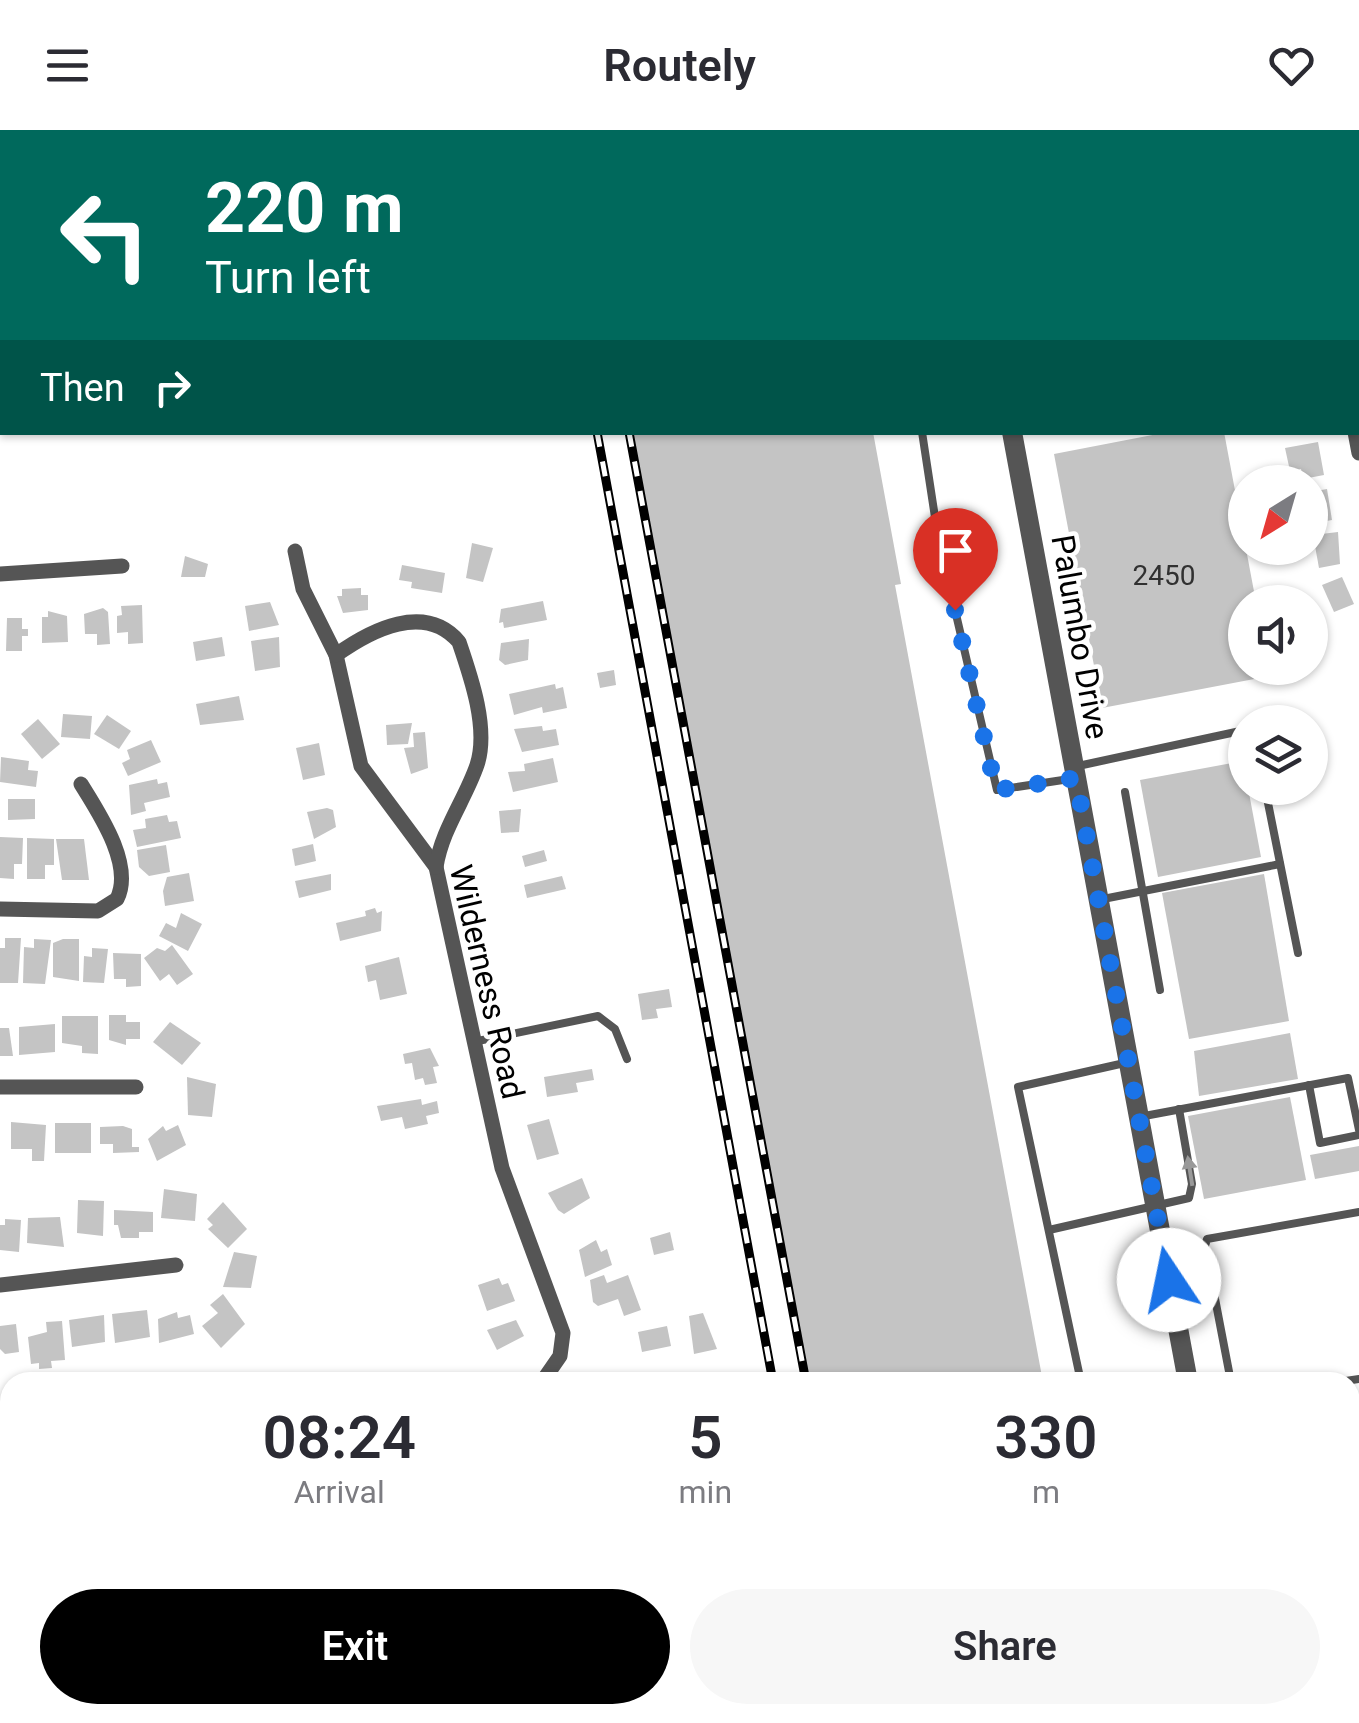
<!DOCTYPE html>
<html lang="en">
<head>
<meta charset="utf-8">
<style>
  body { margin:0; font-family:Roboto,sans-serif; background:#f7f7f7; color:#2b2b33; height:100vh; display:flex; flex-direction:column; font-size:38px; white-space:nowrap }
  * { box-sizing:border-box; margin:0 }
  p { font-size:32px; color:#7c7c81 }
  .icon { flex:none; width:55px; height:55px; fill:none; stroke:currentColor; stroke-width:2; stroke-linecap:round; stroke-linejoin:round }
  .map { position:relative; flex:1; overflow:hidden }
  .drawer { position:absolute; left:0px; top:1242px; width:1360px; height:352px; display:flex; flex-direction:column; background:#fff; border-radius:30px 30px 0 0; box-shadow:0 2px 8px #0004 }
  .drawer>* { flex:none }
  .hud { position:absolute; left:0px; top:0px; width:1360px; height:305px; box-shadow:0 2px 8px #0004; background:#00695c; color:#fff; overflow:hidden }
  .needle { width:65px; rotate:217deg }
  .buttons { position:absolute; left:1228px; top:335px; display:grid; gap:20px }
  .buttons a { display:grid; place-items:center; width:100px; height:100px; border-radius:50%; background:#fff; box-shadow:0 2px 8px #0004; font-size:50px }
  .pin { position:absolute; display:grid; place-items:center; width:85px; height:85px; color:#fff; margin:-102px -42px; border-radius:50% 50% 50% 0; rotate:-45deg; box-shadow:0 0 10px #0007 }
  .pin .icon { rotate:45deg }
  .me { position:absolute; width:110px; margin:-55px; rotate:349deg; stroke-linejoin:round; filter:drop-shadow(0 0 8px #0008) }
  .turn { display:flex; align-items:center; gap:35px; height:210px; padding:0 40px; font-size:45px }
  .turn .icon { width:130px; height:130px; stroke-width:2.5 }
  .turn b { display:block; font-size:70px; line-height:85px }
  .then { display:flex; align-items:center; height:95px; padding:0 40px; background:#0003; gap:20px; font-size:38px }
  .eta { display:flex; justify-content:space-evenly; align-items:center; height:170px; text-align:center }
  .eta b { font-size:60px; font-weight:600; line-height:70px }
  .action { display:flex; gap:20px; margin-top:auto; padding:20px 40px }
  .action a { flex:1; height:115px; border-radius:60px; background:#000; color:#fff; font-size:40px; font-weight:600; line-height:115px; text-align:center }
  .action a+a { background:#f7f7f7; color:#2b2b33 }
  header { display:flex; justify-content:space-between; align-items:center; height:130px; padding:0 40px; background:#fff; font-size:45px; font-weight:600 }
  .map>svg:first-child { display:block }
  .building { fill:#c4c4c4 }
  .lines { fill:none; stroke-linecap:round; stroke-linejoin:round }
  .service { stroke:#555; stroke-width:8 }
  .minor { stroke:#555; stroke-width:15 }
  .tertiary { stroke:#555; stroke-width:20 }
  .rail-casing { stroke:#000; stroke-width:9 }
  .rail { stroke:#fff; stroke-width:5; stroke-dasharray:15; stroke-linecap:butt }
  .oneway { fill:#999 }
  .route { stroke:#1a73e8; stroke-width:18; stroke-dasharray:0 32.4 }
  .labels { text-anchor:middle; stroke-width:9; stroke-linejoin:round; paint-order:stroke }
  .number-label { font-size:28px; fill:#313131 }
  .street-label { font-size:32px; fill:#000; stroke:#fff }
</style>
</head>
<body>
<header><svg class="icon" aria-label="menu" viewBox="0 0 24 24"><path d="M4 6h16M4 12h16M4 18h16"/></svg>Routely<svg class="icon" aria-label="heart" viewBox="0 0 24 24"><path d="M12 20l-8-8c-3-5 5-10 8-4 3-6 11-1 8 4z"/></svg></header>
<div class="map">
<svg width="1359" height="1593" viewBox="0 0 1359 1593">
  <rect width="100%" height="100%" fill="#fff"/>
  <!-- building -->
  <g class="building">
    <path d="M632,302H873L901,454L895,455L1043,1252H809Z"/>
    <path d="M1168,302H1224L1256,472H1245V538H1269L1270,546L1102,578L1054,324Z"/>
    <path d="M1318,312L1324,345L1303,349L1301,339L1290,341L1285,318Z"/>
    <path d="M1287,339L1288,352H1268L1266,341Z"/>
    <path d="M1327,359L1332,390L1311,394L1310,362Z"/>
    <path d="M1338,402L1340,434L1319,438L1313,405Z"/>
    <path d="M472,413L493,418L483,452L466,448Z"/>
    <path d="M185,426L208,434L205,447H181Z"/>
    <path d="M402,435L445,443L442,463L411,458L412,452L399,450Z"/>
    <path d="M1342,447L1354,474L1334,482L1322,455Z"/>
    <path d="M361,458V465H368V480L343,483L337,466H342V459Z"/>
    <path d="M543,471L547,490L504,498L503,492L499,493L501,479Z"/>
    <path d="M270,472L279,495L249,501L245,476Z"/>
    <path d="M142,475L143,513L128,514V502L117,503V486L122,485L121,476Z"/>
    <path d="M103,478L108,482L110,514L97,515V504H85L84,484Z"/>
    <path d="M48,481L67,486L68,512L42,513V487H48Z"/>
    <path d="M7,488H22V499H28V506H22V521H6Z"/>
    <path d="M222,507L225,526L196,531L193,512Z"/>
    <path d="M279,507L280,537L255,541L251,511Z"/>
    <path d="M529,509L528,530L505,535L499,530L501,513Z"/>
    <path d="M614,540L616,555L600,558L597,543Z"/>
    <path d="M555,554L556,559L563,557L567,578L543,583L542,577L514,585L509,564Z"/>
    <path d="M239,566L244,590L200,595L196,574Z"/>
    <path d="M63,584L92,586L90,609L61,607Z"/>
    <path d="M107,585L131,601L119,619L94,604Z"/>
    <path d="M38,589L60,614L42,629L21,604Z"/>
    <path d="M412,593L408,614L387,615L386,595Z"/>
    <path d="M542,596L543,601L556,599L559,615L522,622L514,599Z"/>
    <path d="M425,602L428,638L411,644L404,618L414,617L413,603Z"/>
    <path d="M151,610L161,632L128,646L122,633L130,629L127,620Z"/>
    <path d="M319,613L325,645L303,650L296,618Z"/>
    <path d="M1,627L29,631L28,640L38,641L36,657L0,652Z"/>
    <path d="M553,628L558,652L513,662L508,642L525,641L524,634Z"/>
    <path d="M1243,631L1261,727L1158,747L1140,650Z"/>
    <path d="M157,649L158,654L167,652L170,667L144,673L146,681L131,685L129,655Z"/>
    <path d="M8,669H35V689L8,690Z"/>
    <path d="M327,678L333,680L336,697L314,709L307,682Z"/>
    <path d="M521,679L519,702L501,703L499,681Z"/>
    <path d="M167,685L169,692L177,691L181,708L137,717L133,700L146,698L145,689Z"/>
    <path d="M0,707L23,708L22,734H14V749L0,748Z"/>
    <path d="M27,708L54,709V735H45V749H27Z"/>
    <path d="M56,709H84L89,750H62Z"/>
    <path d="M313,714L316,731L295,736L292,719Z"/>
    <path d="M166,715L170,742L149,746L139,737L137,720Z"/>
    <path d="M544,720L547,731L525,737L522,726Z"/>
    <path d="M189,743L194,771L165,776L163,761L167,747Z"/>
    <path d="M331,744V760L299,768L295,751Z"/>
    <path d="M1264,744L1289,891L1189,909L1162,763Z"/>
    <path d="M562,746L566,759L527,768L524,755Z"/>
    <path d="M375,778L377,783L382,781L381,801L340,811L336,793L366,786L365,781Z"/>
    <path d="M181,783L202,794L188,821L159,806L166,793L176,798Z"/>
    <path d="M5,808H21L18,853H0V818H5Z"/>
    <path d="M34,809L51,810L45,854L23,853L24,817L34,818Z"/>
    <path d="M63,809H79V851L53,847V813Z"/>
    <path d="M172,815L193,844L177,855L169,844L160,851L144,828L157,818L165,821Z"/>
    <path d="M92,818L108,819L104,853L83,852L84,826L92,827Z"/>
    <path d="M113,823L141,824V856L126,857V849H114Z"/>
    <path d="M399,827L407,864L380,870L376,850L368,852L365,836Z"/>
    <path d="M669,859L672,877L656,879L658,888L642,890L638,864Z"/>
    <path d="M109,885H126V892H140V909H126V915L109,910Z"/>
    <path d="M62,886H98V924L82,923V916L62,913Z"/>
    <path d="M170,892L201,913L182,935L153,912Z"/>
    <path d="M55,894V922L19,925V897Z"/>
    <path d="M0,898H9L13,926H0Z"/>
    <path d="M1290,903L1298,949L1199,966L1194,921Z"/>
    <path d="M430,918L439,936L433,937L437,953L425,955L423,948L415,950L412,933L405,934L403,924Z"/>
    <path d="M592,939L594,950L576,953L578,962L547,967L544,947Z"/>
    <path d="M187,947L216,954L212,987L188,985Z"/>
    <path d="M1290,967L1306,1050L1204,1069L1188,986Z"/>
    <path d="M421,969L422,975L437,971L439,983L426,986L428,994L405,999L402,987L381,991L377,976Z"/>
    <path d="M549,989L559,1024L537,1030L527,995Z"/>
    <path d="M11,992L46,995L44,1031H32V1019H11Z"/>
    <rect x="55" y="993" width="36" height="30"/>
    <path d="M178,995L186,1015L157,1031L148,1009L163,996L166,1001Z"/>
    <path d="M123,996L132,999V1017H139V1022L113,1023V1014H100V997Z"/>
    <path d="M1359,1016V1041L1315,1049L1310,1025Z"/>
    <path d="M582,1048L590,1068L564,1084L558,1080L548,1063Z"/>
    <path d="M164,1059L197,1064L195,1091L161,1088Z"/>
    <path d="M78,1070L104,1071L103,1106L77,1103Z"/>
    <path d="M223,1072L247,1099L228,1118L208,1099L213,1095L207,1089Z"/>
    <path d="M114,1080L153,1082V1102H139V1108H121L118,1095H114Z"/>
    <path d="M60,1087L64,1117L27,1113L28,1088Z"/>
    <path d="M5,1089L21,1090L19,1122L0,1120V1095H5Z"/>
    <path d="M670,1102L674,1120L654,1125L650,1108Z"/>
    <path d="M596,1110L601,1122L607,1119L612,1135L585,1147L579,1120Z"/>
    <path d="M234,1122L257,1126L251,1158L223,1157Z"/>
    <path d="M604,1145L607,1153L628,1145L641,1180L624,1186L618,1169L598,1176L593,1172L590,1150Z"/>
    <path d="M499,1148L502,1155L508,1153L515,1171L487,1181L478,1155Z"/>
    <path d="M223,1164L245,1194L221,1218L202,1196L218,1183L210,1175Z"/>
    <path d="M147,1180L150,1207L115,1213L112,1184Z"/>
    <path d="M177,1182L178,1188L190,1185L194,1204L159,1213L158,1189Z"/>
    <path d="M703,1183L717,1219L694,1224L689,1186Z"/>
    <path d="M104,1185L105,1212L72,1217L69,1190Z"/>
    <path d="M516,1190L524,1206L497,1220L487,1200Z"/>
    <path d="M62,1191L65,1230L51,1231L52,1238L39,1239V1233L31,1234L28,1207L47,1202L46,1192Z"/>
    <path d="M16,1194L19,1222L5,1224L0,1219V1196Z"/>
    <path d="M667,1196L671,1216L642,1222L638,1202Z"/>
    <path d="M1359,1273V1510L1350,1512V1275Z"/>
    <path d="M999,1585H1069L1074,1593H1003Z"/>
    <path d="M1175,1585H1240L1244,1593H1179Z"/>
  </g>
  <g class="lines">
    <!-- service -->
    <g class="service">
      <path d="M1019,2L1032,0"/>
      <path d="M922,302L938,407L997,660L1076,648"/>
      <path d="M1078,636L1245,600"/>
      <path d="M1265,658L1298,823"/>
      <path d="M1125,662L1160,860"/>
      <path d="M1098,770L1280,734"/>
      <path d="M473,912L598,886L615,899L627,929"/>
      <path d="M1309,955L1320,1013L1359,1005"/>
      <path d="M1139,987L1348,948L1359,1000"/>
      <path d="M1049,1100L1189,1068L1192,1054L1179,979"/>
      <path d="M1213,1158L1231,1252"/>
      <path d="M1173,1165L1213,1158L1204,1119L1207,1109L1359,1082"/>
      <path d="M1081,1252L1018,957L1129,932"/>
      <path d="M1155,1252L1184,1246"/>
      <path d="M1339,1252L1359,1249"/>
      <path d="M1350,1540L1359,1538"/>
    </g>
    <!-- minor -->
    <g class="minor">
      <path d="M50,0V2"/>
      <path d="M236,0V2"/>
      <path d="M400,0L401,2"/>
      <path d="M1298,0L1299,2"/>
      <path d="M1355,302L1359,323"/>
      <path d="M295,421L303,459L336,525L361,636L436,737L502,1038L563,1203L560,1226L542,1252"/>
      <path d="M0,444L122,436"/>
      <path d="M336,525C371,500 425,472 459,512C471,547 489,599 477,635C465,670 442,699 436,737"/>
      <path d="M0,779L98,781L117,769C134,735 99,683 81,654"/>
      <path d="M0,957H136"/>
      <path d="M0,1155L176,1135"/>
      <path d="M487,1585L489,1593"/>
    </g>
    <!-- tertiary -->
    <g class="tertiary">
      <path d="M955,0V2"/>
      <path d="M1012,302L1188,1252"/>
      <path d="M1283,1585L1288,1593"/>
    </g>
    <!-- rail casing -->
    <g class="rail-casing">
      <g id="rail">
        <path d="M541,0L542,2"/>
        <path d="M573,0L574,2"/>
        <path d="M597,302L773,1252"/>
        <path d="M629,302L806,1252"/>
        <path d="M835,1585L836,1593"/>
      </g>
    </g>
    <!-- rail -->
    <use href="#rail" class="rail"/>
  </g>
  <!-- one-way arrows -->
  <defs><path id="oneway-solid" d="M-6-.8H1V-3.2L6.5 0L1 3.2V.8H-6Z" transform="scale(2.5)"/></defs>
  <use class="oneway" href="#oneway-solid" transform="translate(1190 1041) rotate(-99)"/>
  <g class="lines">
    <!-- route -->
    <path class="route" d="M955,480L996,660L1076,648L1169,1150"/>
  </g>
  <g class="labels">
    <!-- number labels -->
    <g class="number-label">
      <text x="1164" y="455">2450</text>
    </g>
    <!-- street labels -->
    <g class="street-label">
      <text transform="translate(1080 507) rotate(80)" y="11">Palumbo Drive</text>
      <text transform="translate(487 852) rotate(77)" y="11">Wilderness Road</text>
    </g>
  </g>
</svg>
<div class="buttons">
<a><svg class="needle" viewBox="-14 -14 28 28"><path d="M0-13l5 13h-10z" fill="#e53935"/><path d="M0 13l5-13h-10z" fill="#7c7c81"/></svg></a>
<a><svg class="icon" aria-label="sound" viewBox="0 0 24 24"><path d="M4 9h4l5-4v14l-5-4H4zM17 9q2 3 0 6"/></svg></a>
<a><svg class="icon" aria-label="layers" viewBox="0 0 24 24"><path d="M12 4l9 5-9 5-9-5zM3 14l9 5 9-5"/></svg></a>
</div>
<div class="pin" style="left:955px;top:480px;background:#d93025"><svg class="icon" aria-label="arrive" viewBox="0 0 24 24"><path d="M6 21V4h12l-3 4 3 4H6"/></svg></div>
<svg class="me" style="left:1169px;top:1150px" viewBox="-20 -20 40 40"><circle r="19" fill="#fff"/><path d="M0-13L10 11 0 6-10 11z" fill="#1a73e8"/></svg>
<div class="hud">
<div class="turn"><svg class="icon" aria-label="left" viewBox="0 0 24 24"><path d="M17 20v-9H6M10 6l-5 5 5 5"/></svg><div><b>220 m</b>Turn left</div></div>
<div class="then">Then<svg class="icon" aria-label="right" viewBox="0 0 24 24"><path d="M7 20v-9h11M14 6l5 5-5 5"/></svg></div>
</div>
<section class="drawer">
<div class="eta">
<div><b>08:24</b><p>Arrival</p></div>
<div><b>5</b><p>min</p></div>
<div><b>330</b><p>m</p></div>
</div>
<div class="action"><a>Exit</a><a>Share</a></div>
</section>
</div>
</body>
</html>
